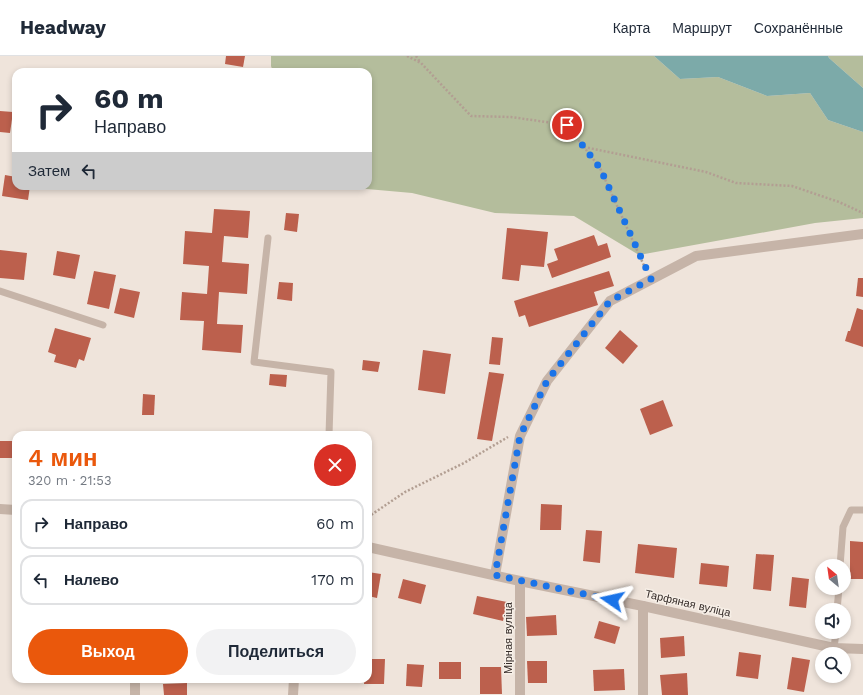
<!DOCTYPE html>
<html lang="ru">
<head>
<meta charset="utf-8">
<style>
  body { margin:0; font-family:"Work Sans",sans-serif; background:#f2f2f3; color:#1f2937; height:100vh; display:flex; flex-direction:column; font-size:15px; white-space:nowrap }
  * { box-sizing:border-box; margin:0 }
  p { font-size:13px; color:#747a83 }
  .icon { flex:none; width:22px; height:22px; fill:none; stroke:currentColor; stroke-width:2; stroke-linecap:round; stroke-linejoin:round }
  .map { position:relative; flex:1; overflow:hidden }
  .details { position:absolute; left:12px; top:375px; width:360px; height:252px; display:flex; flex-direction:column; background:#fff; border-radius:12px; box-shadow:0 2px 6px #0003 }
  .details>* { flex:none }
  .top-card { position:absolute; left:12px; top:12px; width:360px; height:122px; border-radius:12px; box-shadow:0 2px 6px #0003; background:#fff; color:#1f2937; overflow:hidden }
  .needle { width:26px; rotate:331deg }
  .buttons { position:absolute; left:815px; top:503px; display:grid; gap:8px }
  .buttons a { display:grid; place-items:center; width:36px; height:36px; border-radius:50%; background:#fff; box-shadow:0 2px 6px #0003; font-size:20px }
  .pin { position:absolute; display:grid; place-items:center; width:34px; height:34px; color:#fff; margin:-17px; border:2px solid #fff; border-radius:50%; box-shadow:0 1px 4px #0007 }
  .me { position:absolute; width:44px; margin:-22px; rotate:281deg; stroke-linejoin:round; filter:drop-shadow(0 0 3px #0008) }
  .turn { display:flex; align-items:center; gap:14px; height:84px; padding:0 16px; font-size:18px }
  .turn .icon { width:52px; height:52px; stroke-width:2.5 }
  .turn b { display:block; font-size:28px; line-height:34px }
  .then { display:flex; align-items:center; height:38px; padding:0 16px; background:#0003; gap:8px; font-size:15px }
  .round { display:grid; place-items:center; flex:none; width:42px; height:42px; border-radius:21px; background:#f2f2f3 }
  .summary { display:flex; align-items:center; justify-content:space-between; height:68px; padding:0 16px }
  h1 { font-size:24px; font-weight:600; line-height:30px; color:#ea580c }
  .cta { display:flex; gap:8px; margin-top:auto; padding:8px 16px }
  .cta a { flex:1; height:46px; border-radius:24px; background:#ea580c; color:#fff; font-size:16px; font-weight:600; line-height:46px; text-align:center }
  .cta a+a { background:#f2f2f3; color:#1f2937 }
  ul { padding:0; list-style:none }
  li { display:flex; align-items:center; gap:12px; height:50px; margin:0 8px 6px; padding:0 8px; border:2px solid #e0e1e3; border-radius:12px }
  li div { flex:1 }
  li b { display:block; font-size:15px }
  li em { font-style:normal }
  header { display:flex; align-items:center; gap:24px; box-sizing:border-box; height:56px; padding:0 20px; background:#fff; border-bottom:1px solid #e0e1e3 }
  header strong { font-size:19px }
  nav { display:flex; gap:22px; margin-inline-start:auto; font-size:14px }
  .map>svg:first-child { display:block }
  .green { fill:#b4bd9c }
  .water { fill:#7caaa9 }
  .building { fill:#bc604d }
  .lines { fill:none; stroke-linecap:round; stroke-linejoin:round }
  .path { stroke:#b29e92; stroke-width:2.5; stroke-dasharray:2 2; stroke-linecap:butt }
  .service { stroke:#c6b4a8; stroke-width:7 }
  .minor { stroke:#c6b4a8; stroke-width:10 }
  .route { stroke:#1a73e8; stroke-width:7; stroke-dasharray:0 12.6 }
  .labels { text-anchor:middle; stroke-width:3; stroke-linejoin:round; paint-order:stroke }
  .street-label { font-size:11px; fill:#342b28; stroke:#f7efe7 }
</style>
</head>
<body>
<header>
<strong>Headway</strong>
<nav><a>Карта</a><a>Маршрут</a><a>Сохранённые</a></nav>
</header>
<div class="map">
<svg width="863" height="639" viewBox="0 0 863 639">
  <rect width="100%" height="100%" fill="#efe4db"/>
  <!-- green -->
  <g class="green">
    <path d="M271,0H654L680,23L718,21L767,40L810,37L828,64L863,76V162L815,167L639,199L574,160L495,157L412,137L333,130H368V16H273L271,10Z"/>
    <path d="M828,0H863V32L829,2Z"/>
  </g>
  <!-- water -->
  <path class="water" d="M654,0H828L829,2L863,32V76L828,64L810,37L767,40L718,21L680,23Z"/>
  <!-- building -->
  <g class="building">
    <path d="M226,0H245L243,11L225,8Z"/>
    <path d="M0,55L13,56L10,77L0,76Z"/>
    <path d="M5,119L16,121V130H30L28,144L2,140Z"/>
    <path d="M214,153L250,155L248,182L224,180L222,206L249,208L247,238L219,236L217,268L243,269L241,297L202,294L204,265L180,264L182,236L207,238L209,210L183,208L185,175L212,177Z"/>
    <path d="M286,157L299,158L297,176L284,174Z"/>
    <path d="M507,172L548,176L544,211L521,209L519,225L502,223Z"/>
    <path d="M594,179L598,190L607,187L611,201L552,222L547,208L558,204L554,193Z"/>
    <path d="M0,194L27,197L24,224L0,222Z"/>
    <path d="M57,195L80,199L75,223L53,219Z"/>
    <path d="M94,215L116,219L109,253L87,248Z"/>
    <path d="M609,215L614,230L594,236L598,249L529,271L525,259L519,261L514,245Z"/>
    <path d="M858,222H863V241L856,240Z"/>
    <path d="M279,226L293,227L292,245L277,243Z"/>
    <path d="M120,232L140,236L134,262L114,257Z"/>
    <path d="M857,252L863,254V291L845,285L848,275H850Z"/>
    <path d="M55,272L91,282L84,305L79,303L76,312L54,306L56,299L48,296Z"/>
    <path d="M620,274L638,290L623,308L605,292Z"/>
    <path d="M492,281L503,282L500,309L489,308Z"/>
    <path d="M423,294L451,298L445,338L418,334Z"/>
    <path d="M363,304L380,306L378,316L362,314Z"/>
    <path d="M489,316L504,318L492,385L477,383Z"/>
    <path d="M270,318L287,319L286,331L269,329Z"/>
    <path d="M143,338L155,339L154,359H142Z"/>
    <path d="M663,344L673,370L650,379L640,353Z"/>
    <rect x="0" y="385" width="16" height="17"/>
    <path d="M541,448L562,449L561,474H540Z"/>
    <path d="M586,474L602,475L600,507L583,505Z"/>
    <path d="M850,485L863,486V523H850Z"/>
    <path d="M638,488L677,492L674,522L635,517Z"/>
    <path d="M756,498L774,499L771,535L753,533Z"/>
    <path d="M701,507L729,510L727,531L699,528Z"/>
    <path d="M368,516L381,518L377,542L368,540Z"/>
    <path d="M792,521L809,523L806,552L789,550Z"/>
    <path d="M403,523L426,529L421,548L398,542Z"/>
    <path d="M477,540L507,546L503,565L473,558Z"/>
    <path d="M556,559L557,579L527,580L526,561Z"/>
    <path d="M599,565L620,571L615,588L594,582Z"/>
    <path d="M684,580L685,600L661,602L660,582Z"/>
    <path d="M739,596L761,599L758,623L736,620Z"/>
    <path d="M792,601L810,604L804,636L787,633Z"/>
    <path d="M368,603H385L384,628H364V623H368Z"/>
    <path d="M527,605H547V627H528Z"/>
    <rect x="439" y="606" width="22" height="17"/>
    <path d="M407,608L424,609L422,631L406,630Z"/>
    <path d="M480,611H501L502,638H480Z"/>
    <path d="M624,613L625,634L594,635L593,614Z"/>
    <path d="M687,617L688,639H662L660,619Z"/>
    <path d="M187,627V639H164L163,628Z"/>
  </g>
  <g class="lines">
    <!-- path -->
    <g class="path">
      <path d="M407,0L421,7L471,60L511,61L567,69L600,112L646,214"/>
      <path d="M416,0L420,6"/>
      <path d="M584,91L706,116L736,127L792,130L839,146L863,157"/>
      <path d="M368,461L405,436L464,407L508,381"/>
    </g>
    <!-- service -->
    <g class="service">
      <path d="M268,182L254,306L331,316L329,379"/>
      <path d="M0,235L103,269"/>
      <path d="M840,510L843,471L851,454H863"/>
      <path d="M837,554L839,532"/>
      <path d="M834,592L836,576"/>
    </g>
    <!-- minor -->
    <g class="minor">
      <path d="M0,453L16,454"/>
      <path d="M368,491L520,525L643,550L834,592L863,593"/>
      <path d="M495,519L520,380L547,325L610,245L696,200L863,178"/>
      <path d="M135,639V623"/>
      <path d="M293,639L294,623"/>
      <path d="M520,639V525"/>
      <path d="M643,639V550"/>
    </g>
  </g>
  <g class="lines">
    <!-- route -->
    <path class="route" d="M567,69L600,112L651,223L610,245L547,325L520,380L495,519L612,544"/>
  </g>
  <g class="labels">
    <!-- street labels -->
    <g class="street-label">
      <text transform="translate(688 547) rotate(13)" y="4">Тарфяная вуліца</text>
      <text transform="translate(508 582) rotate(-90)" y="4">Мірная вуліца</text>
    </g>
  </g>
</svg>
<div class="buttons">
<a><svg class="needle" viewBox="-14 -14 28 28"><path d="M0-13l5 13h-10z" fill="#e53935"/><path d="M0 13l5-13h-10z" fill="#747a83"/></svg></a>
<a><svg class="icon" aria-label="sound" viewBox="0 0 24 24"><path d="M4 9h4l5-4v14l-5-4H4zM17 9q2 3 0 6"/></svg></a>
<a><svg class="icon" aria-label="search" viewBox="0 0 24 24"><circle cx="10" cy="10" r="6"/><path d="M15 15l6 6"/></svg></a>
</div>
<div class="pin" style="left:567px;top:69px;background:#d93025"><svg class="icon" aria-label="arrive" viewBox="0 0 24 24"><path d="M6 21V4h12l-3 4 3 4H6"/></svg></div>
<svg class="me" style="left:612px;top:544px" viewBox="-20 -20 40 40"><path d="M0-17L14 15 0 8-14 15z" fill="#1a73e8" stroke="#fff" stroke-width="4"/></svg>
<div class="top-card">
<div class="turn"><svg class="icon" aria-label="right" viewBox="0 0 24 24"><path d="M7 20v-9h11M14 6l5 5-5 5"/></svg><div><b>60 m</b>Направо</div></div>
<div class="then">Затем<svg class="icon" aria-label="left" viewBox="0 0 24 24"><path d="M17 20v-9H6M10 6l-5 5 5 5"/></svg></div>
</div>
<section class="details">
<div class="summary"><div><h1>4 мин</h1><p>320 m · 21:53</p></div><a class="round" style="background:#d93025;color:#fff"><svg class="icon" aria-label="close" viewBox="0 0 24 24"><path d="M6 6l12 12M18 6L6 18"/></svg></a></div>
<ul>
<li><svg class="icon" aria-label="right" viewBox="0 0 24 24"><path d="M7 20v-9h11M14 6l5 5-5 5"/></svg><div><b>Направо</b></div><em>60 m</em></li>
<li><svg class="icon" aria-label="left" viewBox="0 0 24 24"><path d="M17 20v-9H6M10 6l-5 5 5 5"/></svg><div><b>Налево</b></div><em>170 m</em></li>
</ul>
<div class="cta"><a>Выход</a><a>Поделиться</a></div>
</section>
</div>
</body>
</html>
